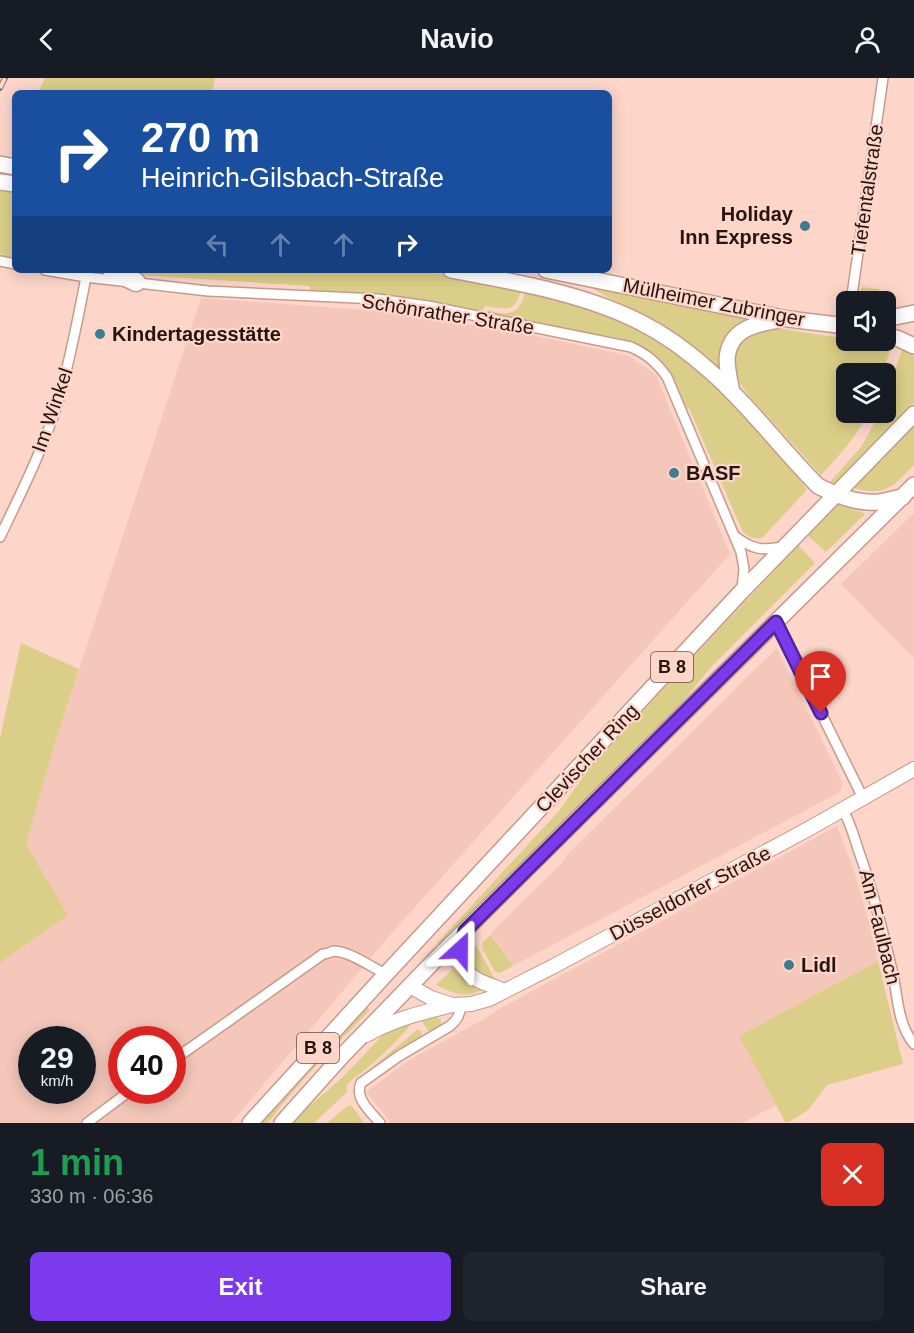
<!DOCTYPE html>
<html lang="en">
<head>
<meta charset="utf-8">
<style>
  body { margin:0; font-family:Arial,sans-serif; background:#20242c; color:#f1f3f6; height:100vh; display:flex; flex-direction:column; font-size:22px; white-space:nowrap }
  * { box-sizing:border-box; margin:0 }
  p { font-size:20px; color:#9ea1a6 }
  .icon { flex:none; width:33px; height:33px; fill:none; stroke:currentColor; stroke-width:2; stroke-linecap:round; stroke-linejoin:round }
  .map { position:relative; height:1045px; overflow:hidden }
  .drawer { display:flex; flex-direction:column; background:#171b24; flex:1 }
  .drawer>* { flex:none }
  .banner { position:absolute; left:12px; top:12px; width:600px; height:183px; border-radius:9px; box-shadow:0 3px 15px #0003; background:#1a4fa0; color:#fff; overflow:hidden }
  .fabs { position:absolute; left:836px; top:213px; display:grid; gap:12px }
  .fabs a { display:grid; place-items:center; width:60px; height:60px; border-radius:9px; background:#171b24; box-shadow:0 3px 15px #0003; font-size:30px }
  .speed { position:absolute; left:18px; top:948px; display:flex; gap:12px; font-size:30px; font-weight:700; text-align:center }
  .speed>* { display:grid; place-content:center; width:78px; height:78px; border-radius:50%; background:#171b24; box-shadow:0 3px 15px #0003; line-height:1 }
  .speed small { font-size:15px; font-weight:400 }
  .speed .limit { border:9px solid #d22; background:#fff; color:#111 }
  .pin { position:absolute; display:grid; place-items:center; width:51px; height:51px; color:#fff; margin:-62px -26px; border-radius:50% 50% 50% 0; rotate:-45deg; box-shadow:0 0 6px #0007 }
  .pin .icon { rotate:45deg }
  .me { position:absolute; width:66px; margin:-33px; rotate:24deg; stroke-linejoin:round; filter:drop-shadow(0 0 4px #0008) }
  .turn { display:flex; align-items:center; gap:21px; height:126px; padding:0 30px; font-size:27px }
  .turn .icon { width:78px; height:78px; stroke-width:2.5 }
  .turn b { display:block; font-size:42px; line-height:51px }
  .lanes { display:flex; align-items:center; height:57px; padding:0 30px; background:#0003; justify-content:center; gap:30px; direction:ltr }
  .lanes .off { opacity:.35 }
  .round { display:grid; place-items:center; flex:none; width:63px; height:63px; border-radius:9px; background:#20242c }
  .head { display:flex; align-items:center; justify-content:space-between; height:102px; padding:0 30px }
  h1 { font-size:36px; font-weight:700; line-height:45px; color:#1e9e55 }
  .button { display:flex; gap:12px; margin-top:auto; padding:12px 30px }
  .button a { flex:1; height:69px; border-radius:9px; background:#7c3aed; color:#fff; font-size:24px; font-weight:700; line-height:69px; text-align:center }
  .button a+a { background:#20242c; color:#f1f3f6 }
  header { display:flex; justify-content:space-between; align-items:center; height:78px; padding:0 30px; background:#171b24; font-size:27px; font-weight:700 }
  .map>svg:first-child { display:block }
  .built { fill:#f4c7ba; fill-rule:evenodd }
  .green { fill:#dbce88 }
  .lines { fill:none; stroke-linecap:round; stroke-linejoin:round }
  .street-casing { stroke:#c79a8b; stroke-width:12 }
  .secondary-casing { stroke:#c79a8b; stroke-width:16 }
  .primary-casing { stroke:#c79a8b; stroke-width:18 }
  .highway-casing { stroke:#c79a8b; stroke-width:21 }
  .street { stroke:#fff; stroke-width:9 }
  .secondary { stroke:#fff; stroke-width:14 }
  .primary { stroke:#fff; stroke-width:15 }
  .highway { stroke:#fff; stroke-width:18 }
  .rail-casing { stroke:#896d65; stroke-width:6 }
  .rail { stroke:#fdd6c9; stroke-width:4; stroke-dasharray:11; stroke-linecap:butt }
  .route-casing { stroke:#51269a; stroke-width:15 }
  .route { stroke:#7c3aed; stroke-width:10 }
  .poi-dot { fill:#3c7d90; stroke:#fdd6c9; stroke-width:2 }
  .labels { text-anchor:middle; stroke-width:4.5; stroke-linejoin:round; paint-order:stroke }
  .shield { fill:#fdd6c9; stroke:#664f48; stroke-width:1.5 }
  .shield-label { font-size:18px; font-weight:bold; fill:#261510 }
  .street-label { font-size:20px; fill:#261510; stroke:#fdd6c9 }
  .poi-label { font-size:20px; font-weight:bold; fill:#261510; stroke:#fdd6c9; text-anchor:start }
</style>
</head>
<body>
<header><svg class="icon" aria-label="back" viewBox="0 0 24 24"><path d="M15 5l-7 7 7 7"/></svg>Navio<svg class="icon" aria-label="person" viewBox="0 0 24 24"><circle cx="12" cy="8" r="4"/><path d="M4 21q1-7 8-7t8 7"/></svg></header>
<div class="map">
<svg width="914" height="1045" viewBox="0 0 914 1045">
  <rect width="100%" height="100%" fill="#fdd6c9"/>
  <!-- built -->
  <g class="built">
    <path d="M201,220L393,234L522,255L629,278L656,297L730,476L391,856L231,1045H0V885L68,837L26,766L54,668ZM32,962H82V1012H32ZM122,962H172V1012H122Z"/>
    <path d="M914,435V580L841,506Z"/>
    <path d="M777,570L842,704V710L838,715L513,888L491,855L566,781L565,779Z"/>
    <path d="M837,748L855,796L869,845L878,883L739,958L776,1027L742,1045H391L366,1014L411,981L486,940L501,930Z"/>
  </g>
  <!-- green -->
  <g class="green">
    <path d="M45,0H215L212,15H38Z"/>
    <path d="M0,109L15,112V181L0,176Z"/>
    <path d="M121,192H406L449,197L521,212C515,236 506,231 485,228L482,234L401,219L310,212V208L139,197Z"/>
    <path d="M588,207L753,239L722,292C694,269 665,247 633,231C618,223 602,218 588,207Z"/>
    <path d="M862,209L879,211V216L893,219L895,220V232L885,234V224L860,223L861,211Z"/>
    <path d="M525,213C570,223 615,237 654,261C694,286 728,321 759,356C774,372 796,394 807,412L762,460C753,461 748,459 742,452L689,330L686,331C670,295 668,276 627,263L487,235L488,232C508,239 521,236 525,213Z"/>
    <path d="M771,249L827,258L846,260V262L870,263L891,268L883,295L846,296V334L868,335C856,359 839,378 821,397L749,318L738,303L733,293V275L745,257Z"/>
    <path d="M902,271L914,278V325L834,406L830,404L861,369L880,335L885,334V323Z"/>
    <path d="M914,347V387C893,408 887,419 854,410V408Z"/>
    <path d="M836,426L864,435L865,436L826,474L807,457Z"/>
    <path d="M798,467L815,485L713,587L674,634L548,758L440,867L437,865L558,734L589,691Z"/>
    <path d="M21,565L79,591L54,668L26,766L68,837L0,885V660Z"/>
    <path d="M491,857L513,888L500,895L495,894L482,870L483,864Z"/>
    <path d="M476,867L495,901C476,901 474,893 465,878Z"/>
    <path d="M878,883L903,986L827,1007L808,1032L789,1044H785L739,958Z"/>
    <path d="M458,886L484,911C463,921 456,916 436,907Z"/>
    <path d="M367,929L370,932C335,968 298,1004 268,1045H261L296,1004Z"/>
    <path d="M437,939L441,942V947L429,954L420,941Z"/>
    <path d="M413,942C407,955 378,981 366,991C359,997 353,1000 347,1007V1014L314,1045H293L306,1031L342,1000L380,960L389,952Z"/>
    <path d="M417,952H420L422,958L396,973L370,991Z"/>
    <path d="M349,1027L352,1028L364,1045H327Z"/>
  </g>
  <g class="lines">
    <!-- street casing -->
    <g class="street-casing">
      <g id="street">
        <path d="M0,183L15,186"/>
        <path d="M45,192L86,199L208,213L378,221L428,228L631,269C648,277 656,284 667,299L741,474L744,491L742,511"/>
        <path d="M851,224L883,0"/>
        <path d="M0,459C21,415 43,371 58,324C70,283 78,241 86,199"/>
        <path d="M736,459C752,471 762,473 782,469"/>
        <path d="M776,544L863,720"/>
        <path d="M843,732C850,744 854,758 858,771C873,812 882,850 892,892C898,917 897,946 914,966"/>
        <path d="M172,983L323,876C325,876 331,874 333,873C349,873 371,889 386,896"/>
        <path d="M87,1045L131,1012"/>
        <path d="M380,1045C370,1033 354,1020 361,1005L399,978L450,948C457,942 460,937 461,927"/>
      </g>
    </g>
    <!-- secondary casing -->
    <g class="secondary-casing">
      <g id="secondary">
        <path d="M465,853C460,871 457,892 478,902C487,907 495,908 504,913"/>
        <path d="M410,908L431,920L453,927L471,926L489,921L554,888L810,750L914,691"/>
        <path d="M366,957C395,941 420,935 452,927"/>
      </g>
    </g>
    <!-- primary casing -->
    <g class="primary-casing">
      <g id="primary">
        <path d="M0,86L15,89"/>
        <path d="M0,104L15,106"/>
        <path d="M451,192C514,204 583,215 640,244C666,257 690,275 711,294C750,328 781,371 818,408C836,417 857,426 879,424C887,423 895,420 903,419"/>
        <path d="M546,192L788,241L846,248"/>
        <path d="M885,241L914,235"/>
        <path d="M885,257L899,261L914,268"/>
        <path d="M732,314C730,304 727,292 727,281C729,251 755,246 779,242"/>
        <path d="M250,1045L386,896L741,514L914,336"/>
        <path d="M282,1045L341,979L437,880L914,407"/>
      </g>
    </g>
    <!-- highway casing -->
    <g class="highway-casing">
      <path id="highway" d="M112,192L136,204"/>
    </g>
    <!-- street -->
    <use href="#street" class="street"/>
    <!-- secondary -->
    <use href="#secondary" class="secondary"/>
    <!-- primary -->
    <use href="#primary" class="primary"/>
    <!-- highway -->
    <use href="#highway" class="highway"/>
    <!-- rail casing -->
    <g class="rail-casing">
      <path id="rail" d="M0,10L5,0"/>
    </g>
    <!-- rail -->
    <use href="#rail" class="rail"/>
  </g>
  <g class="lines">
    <!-- route casing -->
    <g class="route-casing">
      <path id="route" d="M460,872L465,853L776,544L821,635"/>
    </g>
    <!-- route -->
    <use href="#route" class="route"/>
  </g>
  <!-- markers -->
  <g class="poi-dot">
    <circle cx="805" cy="148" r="6"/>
    <circle cx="100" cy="256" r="6"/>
    <circle cx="674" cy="395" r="6"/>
    <circle cx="789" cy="887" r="6"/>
  </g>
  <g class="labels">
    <!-- shield labels -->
    <g class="shield">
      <rect x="651" y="574" width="42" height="30" rx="4.5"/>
      <rect x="297" y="955" width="42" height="30" rx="4.5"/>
    </g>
    <g class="shield-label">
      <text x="672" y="595">B 8</text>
      <text x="318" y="976">B 8</text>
    </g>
    <!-- street labels -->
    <g class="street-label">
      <text transform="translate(867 112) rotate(-82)" y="7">Tiefentalstraße</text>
      <text transform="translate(714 224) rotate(11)" y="7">Mülheimer Zubringer</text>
      <text transform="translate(448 236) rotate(9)" y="7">Schönrather Straße</text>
      <text transform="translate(52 332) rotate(-71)" y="7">Im Winkel</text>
      <text transform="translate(587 680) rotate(-47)" y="7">Clevischer Ring</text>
      <text transform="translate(690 815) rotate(-28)" y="7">Düsseldorfer Straße</text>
      <text transform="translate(880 849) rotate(76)" y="7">Am Faulbach</text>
    </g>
    <!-- poi labels -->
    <g class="poi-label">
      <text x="793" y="143" text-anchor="end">Holiday<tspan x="793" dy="23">Inn Express</tspan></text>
      <text x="112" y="263">Kindertagesstätte</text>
      <text x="686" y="402">BASF</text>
      <text x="801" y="894">Lidl</text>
    </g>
  </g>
</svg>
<div class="fabs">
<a><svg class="icon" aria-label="sound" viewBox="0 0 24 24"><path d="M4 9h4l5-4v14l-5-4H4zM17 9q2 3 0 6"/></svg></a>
<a><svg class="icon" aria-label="layers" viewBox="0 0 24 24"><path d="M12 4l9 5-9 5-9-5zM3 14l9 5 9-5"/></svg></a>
</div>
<div class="speed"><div>29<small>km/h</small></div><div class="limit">40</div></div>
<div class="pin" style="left:821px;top:635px;background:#d93025"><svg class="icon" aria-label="arrive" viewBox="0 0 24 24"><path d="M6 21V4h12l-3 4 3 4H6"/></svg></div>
<svg class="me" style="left:460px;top:872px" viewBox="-20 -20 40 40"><path d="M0-17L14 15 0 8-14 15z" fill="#7c3aed" stroke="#fff" stroke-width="4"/></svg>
<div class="banner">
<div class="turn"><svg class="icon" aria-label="right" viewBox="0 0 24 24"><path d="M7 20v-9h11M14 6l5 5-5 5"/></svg><div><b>270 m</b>Heinrich-Gilsbach-Straße</div></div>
<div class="lanes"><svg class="icon off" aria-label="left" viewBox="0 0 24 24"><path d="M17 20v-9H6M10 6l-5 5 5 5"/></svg><svg class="icon off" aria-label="ahead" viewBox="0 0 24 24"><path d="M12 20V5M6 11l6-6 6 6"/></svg><svg class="icon off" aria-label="ahead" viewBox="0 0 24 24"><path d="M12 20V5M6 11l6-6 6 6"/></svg><svg class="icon" aria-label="right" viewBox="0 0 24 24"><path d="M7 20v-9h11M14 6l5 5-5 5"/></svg></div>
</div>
</div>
<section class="drawer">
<div class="head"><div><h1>1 min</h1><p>330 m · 06:36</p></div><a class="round" style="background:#d93025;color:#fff"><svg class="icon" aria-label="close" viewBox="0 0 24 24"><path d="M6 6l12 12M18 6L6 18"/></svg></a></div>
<div class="button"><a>Exit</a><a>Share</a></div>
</section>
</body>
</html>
